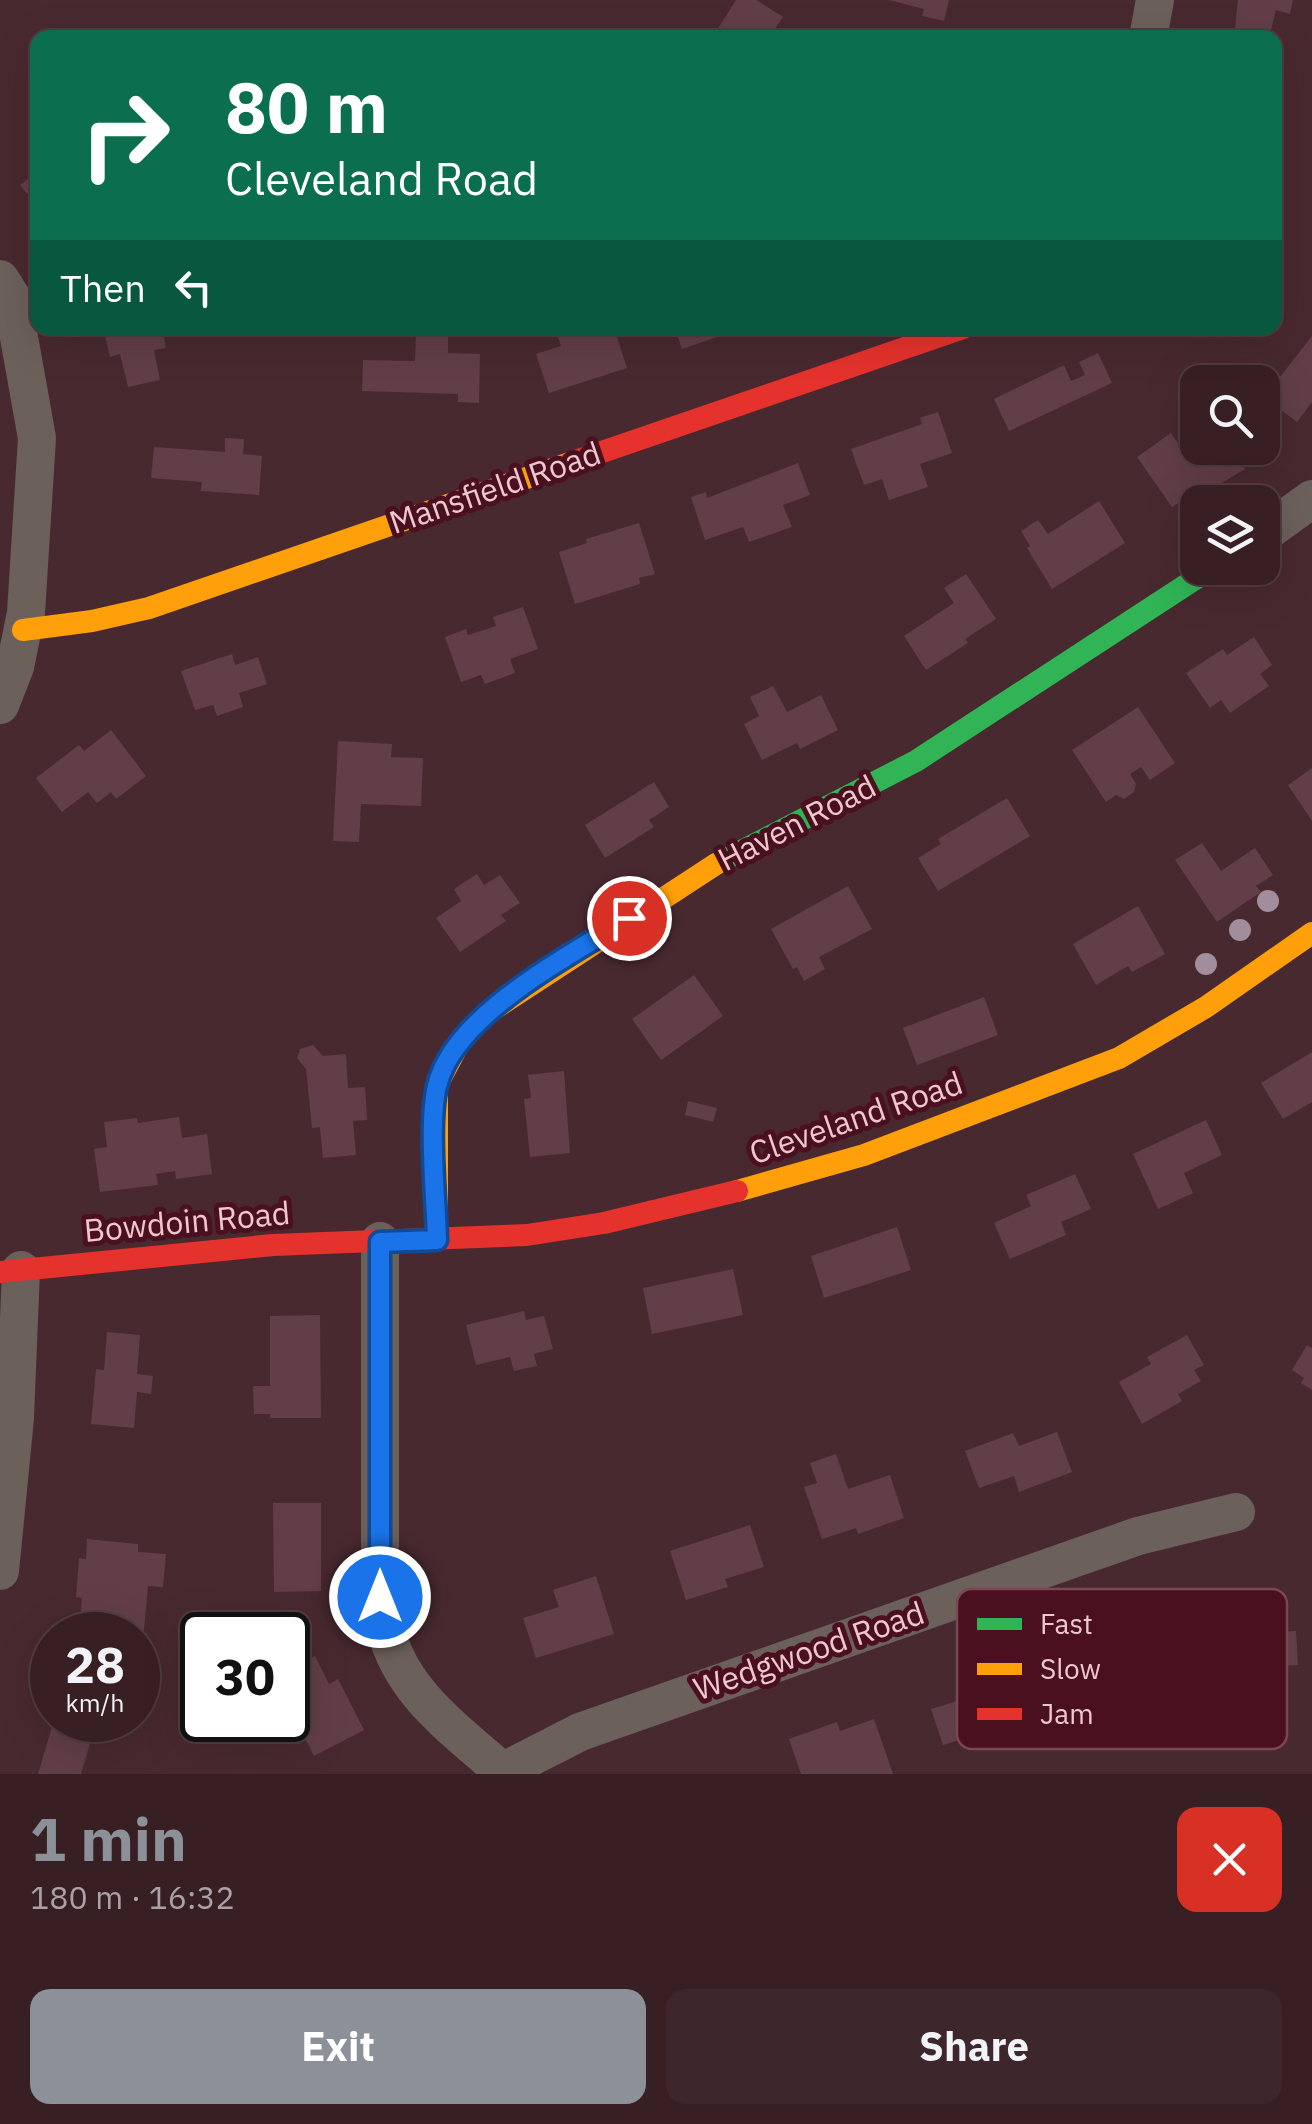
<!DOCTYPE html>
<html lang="en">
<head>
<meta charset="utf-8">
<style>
  body { margin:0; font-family:"IBM Plex Sans",sans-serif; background:#3e272c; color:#f1f3f6; height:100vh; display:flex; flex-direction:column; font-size:38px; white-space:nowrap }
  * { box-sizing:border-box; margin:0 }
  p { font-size:32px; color:#aaa2a6 }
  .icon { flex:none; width:55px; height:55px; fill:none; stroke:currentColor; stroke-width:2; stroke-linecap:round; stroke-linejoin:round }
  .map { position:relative; height:1774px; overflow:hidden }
  .sheet { display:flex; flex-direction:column; background:#371f24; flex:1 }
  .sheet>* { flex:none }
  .banner { position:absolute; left:30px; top:30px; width:1252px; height:305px; border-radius:20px; box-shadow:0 10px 40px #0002,0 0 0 2px #513d41; background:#0b6e4f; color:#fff; overflow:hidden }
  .fabs { position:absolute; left:1180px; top:365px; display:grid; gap:20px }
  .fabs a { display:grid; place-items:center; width:100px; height:100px; border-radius:20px; background:#371f24; box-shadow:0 10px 40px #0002,0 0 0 2px #513d41; font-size:50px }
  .speed { position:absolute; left:30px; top:1612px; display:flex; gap:20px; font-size:50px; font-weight:700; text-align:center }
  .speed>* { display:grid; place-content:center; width:130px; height:130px; border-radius:50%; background:#371f24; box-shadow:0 10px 40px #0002,0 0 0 2px #513d41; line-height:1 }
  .speed small { font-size:25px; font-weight:400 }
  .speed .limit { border:5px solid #111; border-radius:15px; background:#fff; color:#111 }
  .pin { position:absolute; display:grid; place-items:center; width:85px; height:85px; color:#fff; margin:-42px; border:5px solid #fff; border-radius:50%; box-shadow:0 2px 10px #0007 }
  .me { position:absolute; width:110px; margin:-55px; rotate:0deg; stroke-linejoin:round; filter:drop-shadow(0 0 8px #0008) }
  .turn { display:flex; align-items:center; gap:35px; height:210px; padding:0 30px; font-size:45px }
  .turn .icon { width:130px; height:130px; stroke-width:2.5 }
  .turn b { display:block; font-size:70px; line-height:85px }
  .then { display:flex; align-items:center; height:95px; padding:0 30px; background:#0003; gap:20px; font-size:38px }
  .round { display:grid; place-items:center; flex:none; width:105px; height:105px; border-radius:20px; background:#3e272c }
  .headline { display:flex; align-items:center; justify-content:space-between; height:170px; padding:0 30px }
  h1 { font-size:60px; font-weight:700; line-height:75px; color:#8c9099 }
  .primary-button { display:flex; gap:20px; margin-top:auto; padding:20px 30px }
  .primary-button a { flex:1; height:115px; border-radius:20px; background:#8c9099; color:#fff; font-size:40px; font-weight:700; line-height:115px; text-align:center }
  .primary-button a+a { background:#3e272c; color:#f1f3f6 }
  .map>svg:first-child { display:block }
  .building { fill:#623e48 }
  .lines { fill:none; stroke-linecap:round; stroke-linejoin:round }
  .street { stroke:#6c605b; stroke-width:38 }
  .fast { stroke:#30b455; stroke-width:22 }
  .slow { stroke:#ff9f0a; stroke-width:22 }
  .jam { stroke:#e5322d; stroke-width:22 }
  .tree { fill:#a28d9d }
  .route-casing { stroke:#114b97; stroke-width:25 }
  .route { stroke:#1a73e8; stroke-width:18 }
  .labels { text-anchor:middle; stroke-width:10; stroke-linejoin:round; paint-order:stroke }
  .street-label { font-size:32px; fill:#eec8cd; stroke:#4a101f }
  .key { fill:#4a101f; stroke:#7b4753; stroke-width:2.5 }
  .key-label { font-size:28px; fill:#eec8cd }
</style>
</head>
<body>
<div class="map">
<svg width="1312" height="1774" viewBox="0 0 1312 1774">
  <rect width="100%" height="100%" fill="#492930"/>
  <!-- building -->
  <g class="building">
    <path d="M736,0H756L783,17L769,38H712Z"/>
    <path d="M889,0H949L944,21L922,16L924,9Z"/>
    <path d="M1238,0H1293L1290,14L1276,10L1269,37L1235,28Z"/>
    <path d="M38,171V207L20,185Z"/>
    <path d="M103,328H162L166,348L154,350L160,380L128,387L120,354L110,357Z"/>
    <path d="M572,328H614L627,368L549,393L536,354L561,346L556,332Z"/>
    <path d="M675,328H724L726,334L682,349Z"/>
    <path d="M416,332L448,333V353L480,354L479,403L458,402V394L362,391L363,360L415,361Z"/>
    <path d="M1312,336V402L1297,422L1262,396V382H1250L1263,365L1280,377Z"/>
    <path d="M1098,353L1112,383L1009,431L994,399L1064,365L1071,381L1085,375L1079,362Z"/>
    <path d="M938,412L952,453L920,464L928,487L889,500L882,479L864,485L851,449L922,424L920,418Z"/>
    <path d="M1171,433L1189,460L1207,448H1231L1245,469L1200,496L1197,492L1172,507L1137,457Z"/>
    <path d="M225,438L244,439L243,454L262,456L259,495L201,491L202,482L151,478L154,447L225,452Z"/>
    <path d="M798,463L810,495L783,505L792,527L749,542L743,527L705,540L691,497L706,492L707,498Z"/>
    <path d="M1099,501L1125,543L1052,589L1027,548L1030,546L1021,531L1038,520L1048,534Z"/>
    <path d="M639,523L655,574L639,578L640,584L575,604L559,552L587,543L586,539Z"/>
    <path d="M966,574L996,619L965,639L968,643L926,670L904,636L954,603L944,588Z"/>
    <path d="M523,607L538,649L510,659L515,673L485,684L481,675L461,682L445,637L466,629L468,635L496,626L493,617Z"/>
    <path d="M1254,637L1272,665L1260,674L1269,686L1230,713L1221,700L1210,708L1186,673L1223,649L1227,655Z"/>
    <path d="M232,654L235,665L258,657L267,684L239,693L243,707L217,716L213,705L195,710L181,671Z"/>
    <path d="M773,686L787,712L821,695L838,730L800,749L797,743L762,760L744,724L759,716L750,697Z"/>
    <path d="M1138,707L1175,763L1150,780L1141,767L1130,774L1136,784L1134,792L1124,799L1116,795L1106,802L1072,750Z"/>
    <path d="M111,730L146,776L116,799L111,792L97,803L88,792L62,812L36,778L79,745L84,751Z"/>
    <path d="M338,741L392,744L391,757L423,758L421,806L361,804L359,842L333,841Z"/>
    <path d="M1312,768V821L1288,785Z"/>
    <path d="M654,782L669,807L649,820L654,827L605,858L585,825Z"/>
    <path d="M1007,798L1030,836L938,891L918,858L941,844L938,839Z"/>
    <path d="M1202,843L1221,871L1255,848L1273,875L1256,886L1261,892L1217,922L1175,860Z"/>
    <path d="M477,874L484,885L500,875L520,903L501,915L506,921L460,952L436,918L461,901L454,889Z"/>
    <path d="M848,886L872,929L819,957L825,969L804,981L797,967L793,969L771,929Z"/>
    <path d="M1138,906L1165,954L1132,972L1128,966L1096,985L1073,944Z"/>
    <path d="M694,975L723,1016L661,1060L632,1019Z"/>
    <path d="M984,997L998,1035L917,1065L903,1028Z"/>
    <path d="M313,1045L323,1056L346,1054L348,1088L365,1087L367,1120L353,1121L356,1155L323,1158L320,1127L312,1128L306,1069L297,1058L300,1049Z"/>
    <path d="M1312,1052V1102L1283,1119L1261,1083Z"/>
    <path d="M564,1071L570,1153L530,1157L524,1099L531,1098L528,1075Z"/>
    <path d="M688,1101L717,1108L713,1122L685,1115Z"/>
    <path d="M179,1117L182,1138L207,1134L212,1174L176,1179L175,1171L156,1174L158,1185L100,1192L94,1149L107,1147L104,1122L137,1118L138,1123Z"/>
    <path d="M1206,1120L1222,1155L1184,1173L1193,1193L1158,1209L1133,1154Z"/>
    <path d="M1075,1174L1091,1209L1061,1222L1066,1235L1010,1259L994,1223L1031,1206L1026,1195Z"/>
    <path d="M897,1227L911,1270L824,1298L811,1256Z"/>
    <path d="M733,1269L743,1315L652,1334L643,1288Z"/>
    <path d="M524,1311L526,1320L544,1316L553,1349L534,1354L537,1366L514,1371L510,1357L476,1365L466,1325Z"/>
    <path d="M320,1315L321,1418H270V1414H254L253,1386H270V1316Z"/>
    <path d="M107,1332L140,1335L137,1374L153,1376L151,1394L137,1392L134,1428L91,1424L96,1369L104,1370Z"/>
    <path d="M1187,1335L1204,1365L1194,1370L1201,1381L1178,1394L1182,1401L1142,1424L1119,1382L1151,1364L1147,1357Z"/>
    <path d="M1307,1345L1312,1348V1390L1301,1383L1304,1378L1292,1370Z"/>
    <path d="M1057,1432L1072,1472L1019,1492L1014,1476L979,1488L965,1451L1013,1433L1019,1446Z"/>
    <path d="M836,1454L848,1489L890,1475L904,1518L858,1534L856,1528L822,1539L804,1487L817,1483L810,1463Z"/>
    <path d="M273,1503H321V1591L274,1592Z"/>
    <path d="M750,1525L764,1567L725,1579L728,1587L686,1600L670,1551Z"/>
    <path d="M87,1539L138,1544V1552L166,1554L163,1587L148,1586L143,1641L138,1640V1635H79L82,1598L76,1597L79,1558L86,1559Z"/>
    <path d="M596,1576L614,1634L536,1658L523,1618L559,1607L553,1590Z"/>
    <path d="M1296,1631L1298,1665L1257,1667L1258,1681L1219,1683L1217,1643L1257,1641L1256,1633Z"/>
    <path d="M315,1656L329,1684L338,1679L364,1730L314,1756L288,1705V1670Z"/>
    <path d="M1004,1673L1024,1733L981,1747L977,1734L943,1745L931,1709L967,1698L963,1687Z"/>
    <path d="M874,1719L893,1774H801L789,1739L837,1722L840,1731Z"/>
    <path d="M54,1720H97L81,1774H38Z"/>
  </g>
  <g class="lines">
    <!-- street -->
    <g class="street">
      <path d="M1148,38L1155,0"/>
      <path d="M0,279L12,298L37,438L26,613L15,667L0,705"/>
      <path d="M1262,535L1312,499"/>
      <path d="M380,1241V1597C387,1684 445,1720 505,1774"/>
      <path d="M0,1571L15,1418L21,1270"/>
      <path d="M502,1772L580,1732L1138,1536L1236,1512"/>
    </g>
    <!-- fast -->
    <path class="fast" d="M716,864L916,761L1212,568"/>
    <!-- slow -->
    <g class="slow">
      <path d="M23,630L92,621L149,608L570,463"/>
      <path d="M737,1191L864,1155L1119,1058L1206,1007L1312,933"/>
      <path d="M437,1240V1085L462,1038L485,1015L716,864"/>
    </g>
    <!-- jam -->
    <g class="jam">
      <path d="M570,463L963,328"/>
      <path d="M0,1272L273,1245L527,1235L604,1223L737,1191"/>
    </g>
  </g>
  <!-- trees -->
  <g class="tree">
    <circle cx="1268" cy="901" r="11"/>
    <circle cx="1240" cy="930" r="11"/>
    <circle cx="1206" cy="964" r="11"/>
  </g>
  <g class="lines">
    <!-- route casing -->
    <g class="route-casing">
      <path id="route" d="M380,1597V1242L437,1240C436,1198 428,1124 437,1086C454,1014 570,956 629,918"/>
    </g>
    <!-- route -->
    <use href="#route" class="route"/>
  </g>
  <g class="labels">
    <!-- street labels -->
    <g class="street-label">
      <text transform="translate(495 488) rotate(-19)" y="11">Mansfield Road</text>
      <text transform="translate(797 823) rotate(-27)" y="11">Haven Road</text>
      <text transform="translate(856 1118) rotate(-19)" y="11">Cleveland Road</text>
      <text transform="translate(187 1222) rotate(-5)" y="11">Bowdoin Road</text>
      <text transform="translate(809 1651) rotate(-19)" y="11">Wedgwood Road</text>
    </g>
  </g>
  <!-- legend -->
  <rect x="957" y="1589" width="330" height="160" rx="15" class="key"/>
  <rect x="977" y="1618" width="45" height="12" fill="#30b455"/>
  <rect x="977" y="1663" width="45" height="12" fill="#ff9f0a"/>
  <rect x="977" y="1708" width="45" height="12" fill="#e5322d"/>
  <g class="key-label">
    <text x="1040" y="1634">Fast</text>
    <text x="1040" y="1679">Slow</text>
    <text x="1040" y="1724">Jam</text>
  </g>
</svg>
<div class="fabs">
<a><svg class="icon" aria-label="search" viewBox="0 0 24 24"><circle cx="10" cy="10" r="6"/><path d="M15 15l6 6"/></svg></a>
<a><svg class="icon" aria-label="layers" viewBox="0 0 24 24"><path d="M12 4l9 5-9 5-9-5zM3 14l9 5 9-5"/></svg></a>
</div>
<div class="speed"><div>28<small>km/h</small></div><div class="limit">30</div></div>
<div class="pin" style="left:629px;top:918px;background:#d93025"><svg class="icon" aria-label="arrive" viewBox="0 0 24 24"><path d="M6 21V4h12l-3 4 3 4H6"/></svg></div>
<svg class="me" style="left:380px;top:1597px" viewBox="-20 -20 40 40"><circle r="17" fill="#1a73e8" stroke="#fff" stroke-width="3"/><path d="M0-11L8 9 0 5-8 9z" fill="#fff"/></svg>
<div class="banner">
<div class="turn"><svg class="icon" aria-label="right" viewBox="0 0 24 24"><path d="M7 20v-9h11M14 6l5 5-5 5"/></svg><div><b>80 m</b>Cleveland Road</div></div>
<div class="then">Then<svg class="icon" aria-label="left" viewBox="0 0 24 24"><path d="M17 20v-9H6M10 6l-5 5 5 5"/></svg></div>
</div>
</div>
<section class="sheet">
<div class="headline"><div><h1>1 min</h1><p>180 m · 16:32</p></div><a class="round" style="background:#d93025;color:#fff"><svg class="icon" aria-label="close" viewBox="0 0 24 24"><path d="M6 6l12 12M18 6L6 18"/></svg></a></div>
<div class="primary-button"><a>Exit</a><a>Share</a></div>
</section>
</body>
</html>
